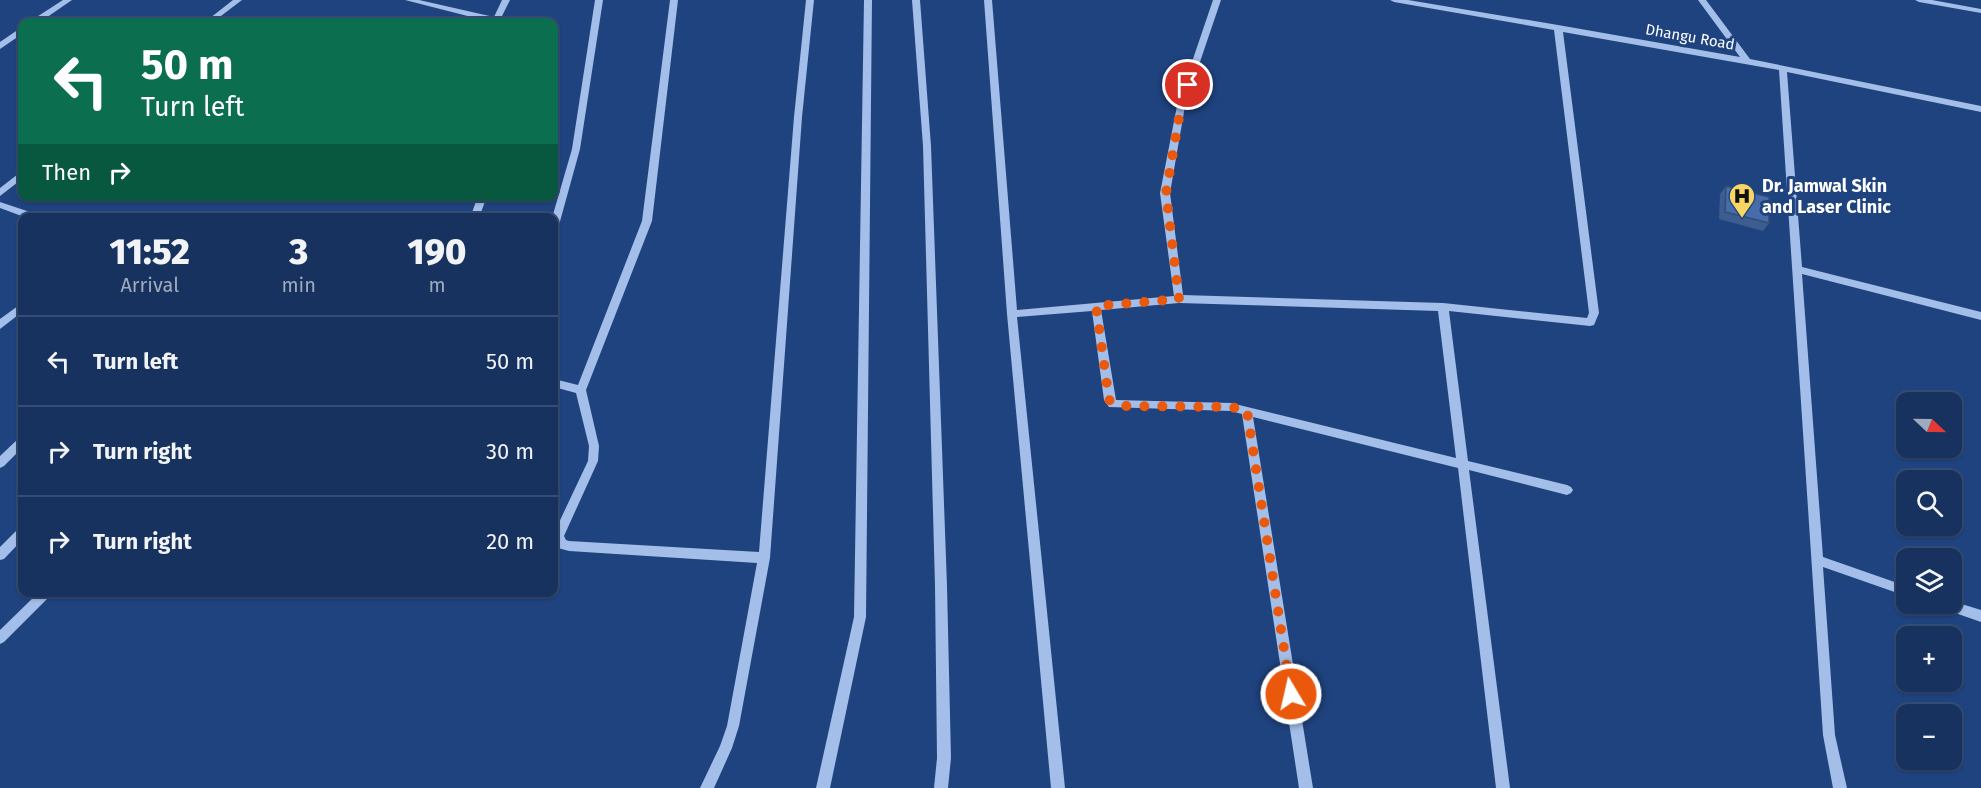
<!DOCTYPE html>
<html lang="en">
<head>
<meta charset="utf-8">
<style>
  body { margin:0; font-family:"Fira Sans",sans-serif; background:#243e68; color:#f1f3f6; height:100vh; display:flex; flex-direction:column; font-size:22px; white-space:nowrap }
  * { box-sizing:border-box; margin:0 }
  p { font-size:20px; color:#9eaabd }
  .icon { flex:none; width:33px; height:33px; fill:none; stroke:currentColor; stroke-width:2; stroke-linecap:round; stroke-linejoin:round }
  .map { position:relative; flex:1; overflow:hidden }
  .panel { position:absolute; left:18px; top:213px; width:540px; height:384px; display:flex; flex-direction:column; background:#17325f; border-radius:12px; box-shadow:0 2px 4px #0004,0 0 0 2px #364d74 }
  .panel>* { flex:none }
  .hud { position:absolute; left:18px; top:18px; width:540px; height:183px; border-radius:12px; box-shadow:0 2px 4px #0004,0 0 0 2px #364d74; background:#0b6e4f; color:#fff; overflow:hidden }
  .needle { width:39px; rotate:112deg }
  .tools { position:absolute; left:1896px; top:392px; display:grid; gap:12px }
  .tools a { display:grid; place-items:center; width:66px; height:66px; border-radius:12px; background:#17325f; box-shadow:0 2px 4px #0004,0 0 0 2px #364d74; font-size:30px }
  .pin { position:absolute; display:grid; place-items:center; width:51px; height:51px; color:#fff; margin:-26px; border:3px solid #fff; border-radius:50%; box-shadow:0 2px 6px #0007 }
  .me { position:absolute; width:66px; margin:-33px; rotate:351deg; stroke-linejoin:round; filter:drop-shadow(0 0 4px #0008) }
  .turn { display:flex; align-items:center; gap:21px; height:126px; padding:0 24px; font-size:27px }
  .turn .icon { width:78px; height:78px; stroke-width:2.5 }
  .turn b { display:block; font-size:42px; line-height:51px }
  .then { display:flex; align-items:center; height:57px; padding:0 24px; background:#0003; gap:12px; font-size:22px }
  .eta { display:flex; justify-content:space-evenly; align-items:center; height:102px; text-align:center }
  .eta b { font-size:36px; font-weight:800; line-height:42px }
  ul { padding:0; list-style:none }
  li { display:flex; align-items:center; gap:18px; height:90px; padding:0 24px; border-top:2px solid #364d74 }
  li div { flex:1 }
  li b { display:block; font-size:22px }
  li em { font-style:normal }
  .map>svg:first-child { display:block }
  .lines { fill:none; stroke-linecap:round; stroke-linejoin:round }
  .minor { fill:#a3bee8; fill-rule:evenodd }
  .wall { fill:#3d5d91 }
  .building { fill:#476ca9; stroke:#324c76; stroke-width:1.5 }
  .route { stroke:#ea580c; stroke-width:10; stroke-dasharray:0 18 }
  .labels { text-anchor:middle; stroke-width:6; stroke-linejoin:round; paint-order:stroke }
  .far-street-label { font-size:15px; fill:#fff; stroke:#1f437f }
  .poi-label { font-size:18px; font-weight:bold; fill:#fff; stroke:#1f437f; text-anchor:start }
</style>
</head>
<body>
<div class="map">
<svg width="1981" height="788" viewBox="0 0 1981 788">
  <rect width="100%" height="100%" fill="#1f437f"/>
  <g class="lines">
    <!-- minor -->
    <g class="minor">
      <path d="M63,0H72L40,22H31L32,20Z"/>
      <path d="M233,0H242L213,22H205Z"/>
      <path d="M405,0H419L494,17L502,0H510L499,22H491Z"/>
      <path d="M595,0H603L580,149L559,225L554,228V218H552L572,149Z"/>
      <path d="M670,0H678L652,221L586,390L599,446L598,461L564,536L566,540L569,541L759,552L794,117L806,0H814L802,117L770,558L739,726L732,748L714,788H700L720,746L727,726L757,563L569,551L558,548L554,539V533L588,461L589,446L576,393L554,387V379L578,385L642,221Z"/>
      <path d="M864,0H872L866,617L830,788H816L854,617Z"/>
      <path d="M912,0H920L931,146L947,586L951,758L948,788H934L937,758L935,586L923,146Z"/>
      <path d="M984,0H992L1017,310L1174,296L1160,193L1177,106L1213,0H1221L1185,106L1170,193L1183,295L1443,303L1587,318L1589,313L1554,30L1394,2L1390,0H1408L1558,25L1740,57L1698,0H1706L1750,59L1981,106V112L1787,72L1802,267L1981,312V320L1802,274L1823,557L1906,586V596L1823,567L1835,735L1847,788H1833L1823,735L1779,70L1563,32L1599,313L1594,325L1590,326L1449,311L1468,461L1567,485L1571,487L1573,490L1571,493L1567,495L1469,470L1510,788H1496L1458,468L1253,417L1313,788H1299L1242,414L1231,411L1109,407L1104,400L1092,311L1017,317L1065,788H1051L1007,314ZM1179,303L1438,311L1456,458L1231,403L1116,400L1101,310Z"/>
      <path d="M1915,0H1932L1981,9V13L1919,2Z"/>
      <path d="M19,29H22V34L0,49V42Z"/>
      <path d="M22,171V179L0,196V188Z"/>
      <path d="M478,196H487L479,218H470Z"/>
      <path d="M0,202L42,216L43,218H27L0,208Z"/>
      <path d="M22,303V312L0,329V319Z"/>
      <path d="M22,437V448L4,466L0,468V456L18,439Z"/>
      <path d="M22,528V540L4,559L0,560V547L18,529Z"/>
      <path d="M39,592H54L4,642L0,644V630Z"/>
      <path d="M1952,601L1981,610V622L1938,607L1936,603H1952Z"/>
    </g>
  </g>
  <!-- wall -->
  <path class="wall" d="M1726,186L1769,223L1763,231L1719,219L1720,194Z"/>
  <!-- building -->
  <path class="building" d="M1726,186L1769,197V223L1725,212Z"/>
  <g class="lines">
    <!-- route -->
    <path class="route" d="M1188,85L1181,106L1166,193L1179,299L1096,306L1109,400L1123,406L1231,407L1247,411L1291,694"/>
  </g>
  <!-- icons -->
  <defs>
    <g id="hospital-pin" transform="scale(1.35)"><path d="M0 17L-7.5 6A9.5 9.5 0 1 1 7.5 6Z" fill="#f7d663" stroke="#1f437f"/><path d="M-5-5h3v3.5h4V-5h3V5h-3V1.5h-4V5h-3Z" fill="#111"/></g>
  </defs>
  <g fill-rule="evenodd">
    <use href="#hospital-pin" x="1742" y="196"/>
  </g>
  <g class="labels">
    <!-- far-street labels -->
    <g class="far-street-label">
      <text transform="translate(1690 37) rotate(10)" y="5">Dhangu Road</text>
    </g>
    <!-- poi labels -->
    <g class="poi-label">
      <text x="1762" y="192">Dr. Jamwal Skin<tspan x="1762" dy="21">and Laser Clinic</tspan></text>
    </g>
  </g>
</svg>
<div class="tools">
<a><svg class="needle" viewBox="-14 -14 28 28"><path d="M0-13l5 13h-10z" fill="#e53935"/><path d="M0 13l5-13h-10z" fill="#9eaabd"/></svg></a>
<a><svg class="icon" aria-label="search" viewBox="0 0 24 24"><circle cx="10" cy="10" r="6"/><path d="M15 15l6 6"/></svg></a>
<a><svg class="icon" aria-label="layers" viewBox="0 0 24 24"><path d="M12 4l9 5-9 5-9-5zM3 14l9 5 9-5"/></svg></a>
<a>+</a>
<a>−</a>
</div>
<div class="pin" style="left:1188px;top:85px;background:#d93025"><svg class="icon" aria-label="arrive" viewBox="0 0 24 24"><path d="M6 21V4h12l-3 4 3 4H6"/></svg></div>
<svg class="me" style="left:1291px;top:694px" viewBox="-20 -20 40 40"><circle r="17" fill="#ea580c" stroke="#fff" stroke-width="3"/><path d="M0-11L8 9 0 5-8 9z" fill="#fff"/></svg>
<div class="hud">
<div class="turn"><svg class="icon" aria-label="left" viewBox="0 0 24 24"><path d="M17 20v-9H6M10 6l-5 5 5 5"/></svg><div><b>50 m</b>Turn left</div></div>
<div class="then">Then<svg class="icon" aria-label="right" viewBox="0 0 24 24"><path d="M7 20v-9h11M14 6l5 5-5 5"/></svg></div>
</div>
<section class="panel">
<div class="eta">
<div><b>11:52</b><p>Arrival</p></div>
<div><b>3</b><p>min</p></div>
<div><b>190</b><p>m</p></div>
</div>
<ul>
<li><svg class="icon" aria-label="left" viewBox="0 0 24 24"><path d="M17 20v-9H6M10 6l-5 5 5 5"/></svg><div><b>Turn left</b></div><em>50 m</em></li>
<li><svg class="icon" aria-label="right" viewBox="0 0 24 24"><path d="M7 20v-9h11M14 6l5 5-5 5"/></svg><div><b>Turn right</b></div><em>30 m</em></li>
<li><svg class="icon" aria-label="right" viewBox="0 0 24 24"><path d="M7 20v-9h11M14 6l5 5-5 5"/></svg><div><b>Turn right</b></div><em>20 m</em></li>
</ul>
</section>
</div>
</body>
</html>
